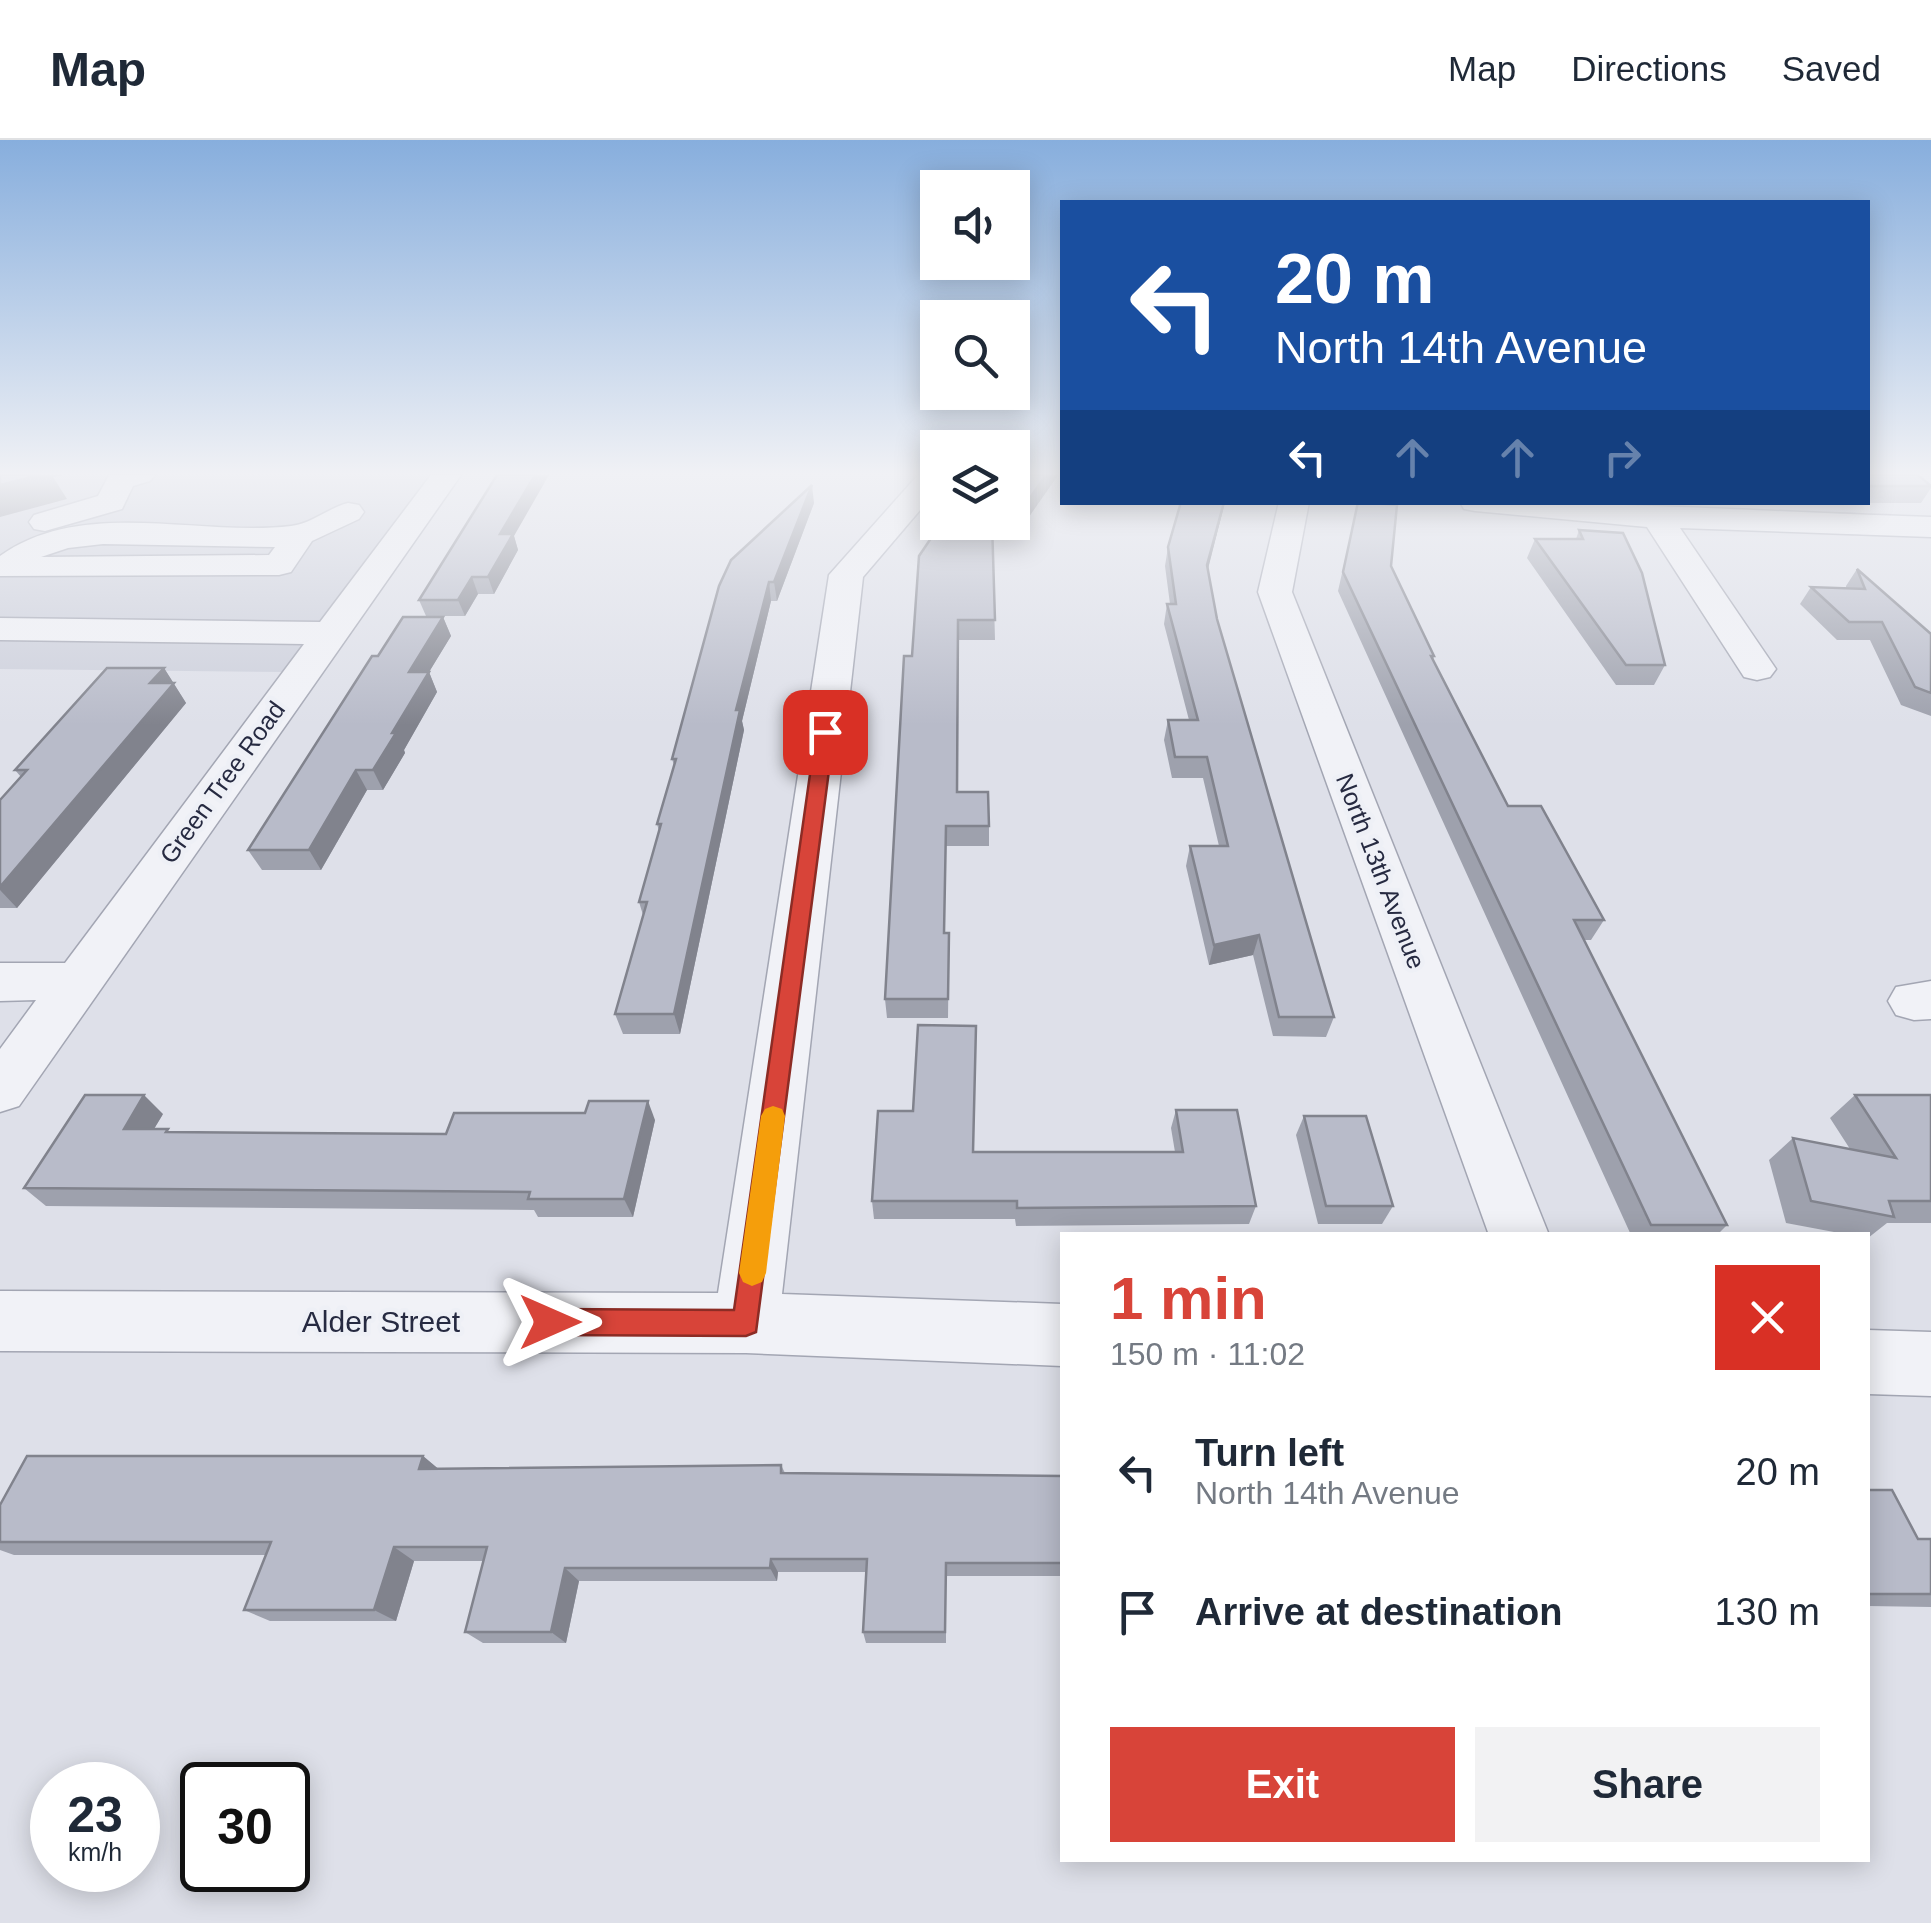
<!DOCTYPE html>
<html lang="en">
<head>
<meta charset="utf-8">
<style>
  body { margin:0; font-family:Arial,sans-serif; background:#f2f2f3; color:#1f2937; height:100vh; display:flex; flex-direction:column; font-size:38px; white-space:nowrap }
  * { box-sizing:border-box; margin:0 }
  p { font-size:32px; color:#747a83 }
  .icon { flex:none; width:55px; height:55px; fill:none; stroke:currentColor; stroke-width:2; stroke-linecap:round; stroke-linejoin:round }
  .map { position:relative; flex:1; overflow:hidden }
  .side { position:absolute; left:1060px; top:1092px; width:810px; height:630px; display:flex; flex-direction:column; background:#fff; border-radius:0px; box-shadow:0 5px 25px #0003 }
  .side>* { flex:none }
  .top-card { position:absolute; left:1060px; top:60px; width:810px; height:305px; border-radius:0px; box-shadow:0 5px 25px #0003; background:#1a4fa0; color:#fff; overflow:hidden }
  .tools { position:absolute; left:920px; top:30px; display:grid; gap:20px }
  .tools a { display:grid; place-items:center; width:110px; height:110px; border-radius:0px; background:#fff; box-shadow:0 5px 25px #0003; font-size:50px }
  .speed { position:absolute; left:30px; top:1622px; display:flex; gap:20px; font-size:50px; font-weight:700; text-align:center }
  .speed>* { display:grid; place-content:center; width:130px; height:130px; border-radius:50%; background:#fff; box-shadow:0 5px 25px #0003; line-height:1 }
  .speed small { font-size:25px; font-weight:400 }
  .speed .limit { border:5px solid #111; border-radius:15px; background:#fff; color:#111 }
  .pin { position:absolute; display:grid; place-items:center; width:85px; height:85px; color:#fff; margin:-42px; border-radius:20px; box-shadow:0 5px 15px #0006 }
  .me { position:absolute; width:110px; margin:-55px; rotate:90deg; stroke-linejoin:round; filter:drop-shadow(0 0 8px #0008) }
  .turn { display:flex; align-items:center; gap:35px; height:210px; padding:0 50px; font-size:45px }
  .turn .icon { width:130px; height:130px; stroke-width:2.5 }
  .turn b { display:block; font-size:70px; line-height:85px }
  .lanes { display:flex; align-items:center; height:95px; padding:0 50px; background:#0003; justify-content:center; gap:50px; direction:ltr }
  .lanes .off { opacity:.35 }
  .round { display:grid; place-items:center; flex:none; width:105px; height:105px; border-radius:0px; background:#f2f2f3 }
  .summary { display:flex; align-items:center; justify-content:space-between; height:170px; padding:0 50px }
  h1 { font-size:60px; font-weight:800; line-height:75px; color:#d84439 }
  .action { display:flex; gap:20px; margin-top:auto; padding:20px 50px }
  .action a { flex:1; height:115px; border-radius:0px; background:#d84439; color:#fff; font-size:40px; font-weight:800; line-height:115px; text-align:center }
  .action a+a { background:#f2f2f3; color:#1f2937 }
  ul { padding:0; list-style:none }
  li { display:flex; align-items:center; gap:30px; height:140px; padding:0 50px }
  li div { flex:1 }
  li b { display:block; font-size:38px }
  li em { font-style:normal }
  header { display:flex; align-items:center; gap:60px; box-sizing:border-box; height:140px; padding:0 50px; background:#fff; border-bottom:2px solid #e0e1e3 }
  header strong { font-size:48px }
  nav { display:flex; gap:55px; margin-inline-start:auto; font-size:35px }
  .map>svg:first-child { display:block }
  .built { fill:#cccfdb }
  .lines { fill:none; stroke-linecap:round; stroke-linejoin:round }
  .minor-casing { stroke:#a3a6b3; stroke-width:3 }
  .minor { fill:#f1f2f7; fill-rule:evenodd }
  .wall { fill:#9ea1ad }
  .shaded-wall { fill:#81838d }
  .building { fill:#b8bbc9; stroke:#81838d; stroke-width:2.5 }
  .route { fill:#d84439; stroke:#8c2c25; stroke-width:2.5 }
  .slow { fill:#f59e0b }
  .labels { text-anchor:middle; stroke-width:9; stroke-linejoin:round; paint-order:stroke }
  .street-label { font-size:25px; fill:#262a41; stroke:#eef0f6 }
  .near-street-label { font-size:30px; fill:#262a41; stroke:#eef0f6 }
</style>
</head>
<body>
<header>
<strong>Map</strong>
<nav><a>Map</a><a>Directions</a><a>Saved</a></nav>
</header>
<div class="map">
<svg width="1931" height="1783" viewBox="0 0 1931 1783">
  <rect width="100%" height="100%" fill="#dee0e9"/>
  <!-- built -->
  <path class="built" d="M0,335H430L288,532L0,529Z"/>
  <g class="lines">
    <!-- minor casing -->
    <g class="minor-casing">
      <g id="minor">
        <path d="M109,335H155L150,341L133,346L122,369L45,391L34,389L29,382L34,375L98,356Z"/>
        <path d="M431,335H461L19,966L0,972V909L36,860L0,861V823H65L304,504L0,500V478L320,482Z"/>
        <path d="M918,335H938V349L863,437L782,1154L1062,1164V1226L746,1213L0,1211V1151L718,1153L829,435Z"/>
        <path d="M1279,362H1309L1292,452L1549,1095H1489L1258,452Z"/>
        <path d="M1460,362C1617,362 1774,372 1931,377V397L1680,388L1776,529L1770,537L1757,540L1744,537L1647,387L1475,371L1464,369Z"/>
        <path d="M348,363L359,365L364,372L359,379L312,401L291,432L279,435L0,436V416C83,357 197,397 291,386C311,384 328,368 348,363ZM103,404L275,407L269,415L41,417L68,408Z"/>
        <path d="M1931,841V879L1914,880L1896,875L1888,861L1896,847Z"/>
        <path d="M1868,1190L1931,1192V1256L1868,1254Z"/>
      </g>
    </g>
    <!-- minor -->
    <use href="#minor" class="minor"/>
  </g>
  <!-- wall -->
  <g class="wall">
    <path d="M1012,335H1058L1019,391L992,386L995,500H958L957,652L989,686V706H946L944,793H949L948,878H887L885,859L912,516L942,382H1012Z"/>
    <path d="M1868,335L1931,345V348L1921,363H1843L1868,362Z"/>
    <path d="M1181,362H1225L1208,429L1217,479L1334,877L1326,897L1273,896L1253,815L1209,825L1186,726L1190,706H1219L1203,638H1172L1164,600L1168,580H1189L1164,484L1167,464H1170L1165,426L1168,407Z"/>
    <path d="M1358,362L1434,516L1433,521L1508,666L1604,780L1591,800H1584L1727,1085L1717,1095H1631L1338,451Z"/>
    <path d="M814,363L777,461H771L742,581L744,590L680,894H623L615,874L643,775L639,762L659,691L657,684L674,625L672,619L731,420Z"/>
    <path d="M1579,390L1665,525L1654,545H1616L1527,418L1535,399H1576Z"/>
    <path d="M514,396L518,410L494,454H478L465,476H426L419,460Z"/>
    <path d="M1857,429L1931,494V576L1901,565L1870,500H1837L1800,464L1811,447L1846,448V446Z"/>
    <path d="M443,477L451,496L429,532L437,552L404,610L405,613L383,650H367L321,730H262L248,710L378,516Z"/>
    <path d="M164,528L186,563L17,768H0V660L21,637L15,630Z"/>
    <path d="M1855,955H1931V1083H1887L1868,1098V1095H1850L1786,1083L1769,1020L1793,998L1850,1009L1830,978Z"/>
    <path d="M1176,970L1256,1066L1249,1084L1016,1086L1015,1079H874L872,1061L973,1012H1175L1171,988Z"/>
    <path d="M163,974L154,989L171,992L446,994L655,980L633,1077H538L534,1070L46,1066L24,1048Z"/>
    <path d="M1304,976L1393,1066L1382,1084H1318L1296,995Z"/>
    <path d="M423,1316L438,1329L781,1325L785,1333L1062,1336V1436H946V1503H866L863,1492L866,1432H778L777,1441H579L566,1503H483L465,1492L484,1421H414L396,1481H270L244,1470L266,1415H14L0,1410V1365Z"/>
    <path d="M1868,1350L1918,1399H1931V1467L1868,1466Z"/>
  </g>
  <!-- shaded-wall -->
  <g class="shaded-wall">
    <path d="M39,335H64L53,337L67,359L0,377V345Z"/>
    <path d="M535,335H549L514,396L518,410L494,454L488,437L500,394Z"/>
    <path d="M1046,335H1058L1019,391L1020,372Z"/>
    <path d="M812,345L814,363L777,461L774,442Z"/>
    <path d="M1224,362H1225L1204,444L1207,425Z"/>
    <path d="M472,437L478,454L465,476L458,460Z"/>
    <path d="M769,442L771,461L742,581L744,590L680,894L674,874L736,570Z"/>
    <path d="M443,477L451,496L429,532L437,552L404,610L405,613L383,650L373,630L392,593L409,532Z"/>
    <path d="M164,528L186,563L17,768L0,750V747L150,543Z"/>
    <path d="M356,630L367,650L321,730L309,710Z"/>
    <path d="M1259,795L1253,815L1209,825L1214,805Z"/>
    <path d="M144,955L163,974L143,1007L124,989Z"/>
    <path d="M648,961L655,980L633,1077L624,1059Z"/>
    <path d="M423,1316L441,1331L419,1329Z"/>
    <path d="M394,1407L414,1421L396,1481L374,1470Z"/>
    <path d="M771,1419L778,1432L777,1441L770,1428Z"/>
    <path d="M565,1428L579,1441L566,1503L551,1492Z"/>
  </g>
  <!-- building -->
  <g class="building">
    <path d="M0,335H39L0,345Z"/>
    <path d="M497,335H535L500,394H513L488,437H472L458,460H419Z"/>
    <path d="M1012,335H1046L1020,372L1012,371Z"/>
    <path d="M1868,335H1918L1931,346H1868Z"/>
    <path d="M812,345L774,442H769L736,570H740L674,874H615L647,762H639L661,684H657L676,619H672L719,446L731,420Z"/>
    <path d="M1181,362H1224L1207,425L1217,479L1334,877H1279L1259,795L1214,805L1190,706H1228L1207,617H1175L1168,580H1198L1167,464H1176L1168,407Z"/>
    <path d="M1358,362L1397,365L1391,426L1434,516H1431L1508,666H1541L1604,780H1574L1727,1085H1651L1343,432Z"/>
    <path d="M942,382H992L995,480H958L957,652H988L989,686H946L944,793H949L948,859H885L904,516H912L919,416Z"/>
    <path d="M1579,390L1623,393L1642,433L1665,525H1626L1535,399H1583Z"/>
    <path d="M1857,429L1931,494V553L1915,547L1882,482H1849L1811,447L1865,449Z"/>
    <path d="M403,477H443L409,532H429L392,593H396L373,630H356L309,710H248L372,516H378Z"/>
    <path d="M107,528H164L150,543H174L0,747V660L27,630H15Z"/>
    <path d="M918,885L976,886L973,1012H1183L1176,970H1237L1256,1066L1017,1068V1061H872L878,971H913Z"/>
    <path d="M85,955H144L124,989H168L166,992L446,994L454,973H585L589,961H648L624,1059H528L530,1052L24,1048Z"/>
    <path d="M1855,955H1931V1061H1889L1894,1077L1811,1061L1793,998L1896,1018Z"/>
    <path d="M1304,976H1366L1393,1066H1326Z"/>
    <path d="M27,1316H423L419,1329L781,1325V1333L1062,1336V1423H946L945,1492H863L867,1419H771L770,1428H565L551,1492H465L487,1407H394L374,1470H244L271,1402H0V1365Z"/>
    <path d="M1868,1350H1892L1918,1399H1931V1454H1868Z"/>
  </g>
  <!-- sky -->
  <linearGradient id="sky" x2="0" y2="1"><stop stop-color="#87aedd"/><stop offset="0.57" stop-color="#f0f1f5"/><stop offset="1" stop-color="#f0f1f5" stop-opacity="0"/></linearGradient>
  <rect width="1931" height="585" fill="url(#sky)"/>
  <!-- route -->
  <path class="route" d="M825,587L834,592L756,1192L746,1196L550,1195L540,1192L536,1182L540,1173L550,1169L734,1170L816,592Z"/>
  <!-- slow -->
  <path class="slow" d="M773,966L782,969L785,976L766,1133L762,1142L752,1146L743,1142L739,1133L761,976L765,969Z"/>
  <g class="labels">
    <!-- street labels -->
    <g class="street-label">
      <text transform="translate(222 642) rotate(-54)" y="9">Green Tree Road</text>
      <text transform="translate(1381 731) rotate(69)" y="9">North 13th Avenue</text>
    </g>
    <!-- near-street labels -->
    <g class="near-street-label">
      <text x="381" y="1192">Alder Street</text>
    </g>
  </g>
</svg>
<div class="tools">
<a><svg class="icon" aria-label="sound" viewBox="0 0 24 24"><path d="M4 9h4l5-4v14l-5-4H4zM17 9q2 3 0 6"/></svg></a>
<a><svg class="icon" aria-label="search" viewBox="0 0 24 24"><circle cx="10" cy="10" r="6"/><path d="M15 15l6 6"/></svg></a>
<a><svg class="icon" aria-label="layers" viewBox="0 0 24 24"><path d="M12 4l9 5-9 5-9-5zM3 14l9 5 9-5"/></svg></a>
</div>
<div class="speed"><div>23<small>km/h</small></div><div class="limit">30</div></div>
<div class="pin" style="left:825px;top:592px;background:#d93025"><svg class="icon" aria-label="arrive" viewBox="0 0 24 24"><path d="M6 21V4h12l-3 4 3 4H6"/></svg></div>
<svg class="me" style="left:550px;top:1182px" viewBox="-20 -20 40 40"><path d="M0-17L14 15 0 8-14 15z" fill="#d84439" stroke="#fff" stroke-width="4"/></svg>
<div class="top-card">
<div class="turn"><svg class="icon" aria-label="left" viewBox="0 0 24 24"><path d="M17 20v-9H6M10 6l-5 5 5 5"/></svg><div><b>20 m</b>North 14th Avenue</div></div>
<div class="lanes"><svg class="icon" aria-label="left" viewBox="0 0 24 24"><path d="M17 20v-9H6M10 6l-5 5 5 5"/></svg><svg class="icon off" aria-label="ahead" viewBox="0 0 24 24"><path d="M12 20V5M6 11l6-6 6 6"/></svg><svg class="icon off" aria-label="ahead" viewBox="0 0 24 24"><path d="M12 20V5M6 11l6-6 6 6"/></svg><svg class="icon off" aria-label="right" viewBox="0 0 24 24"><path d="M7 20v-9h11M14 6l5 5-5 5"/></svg></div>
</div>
<section class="side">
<div class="summary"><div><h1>1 min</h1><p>150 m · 11:02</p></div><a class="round" style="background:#d93025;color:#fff"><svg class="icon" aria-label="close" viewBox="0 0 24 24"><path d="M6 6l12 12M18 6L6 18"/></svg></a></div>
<ul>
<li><svg class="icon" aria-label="left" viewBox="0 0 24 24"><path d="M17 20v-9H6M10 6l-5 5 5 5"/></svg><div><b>Turn left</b><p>North 14th Avenue</p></div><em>20 m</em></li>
<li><svg class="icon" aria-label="arrive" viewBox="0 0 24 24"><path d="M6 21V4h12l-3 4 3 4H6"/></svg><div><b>Arrive at destination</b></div><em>130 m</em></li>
</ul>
<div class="action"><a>Exit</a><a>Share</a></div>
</section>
</div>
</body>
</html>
